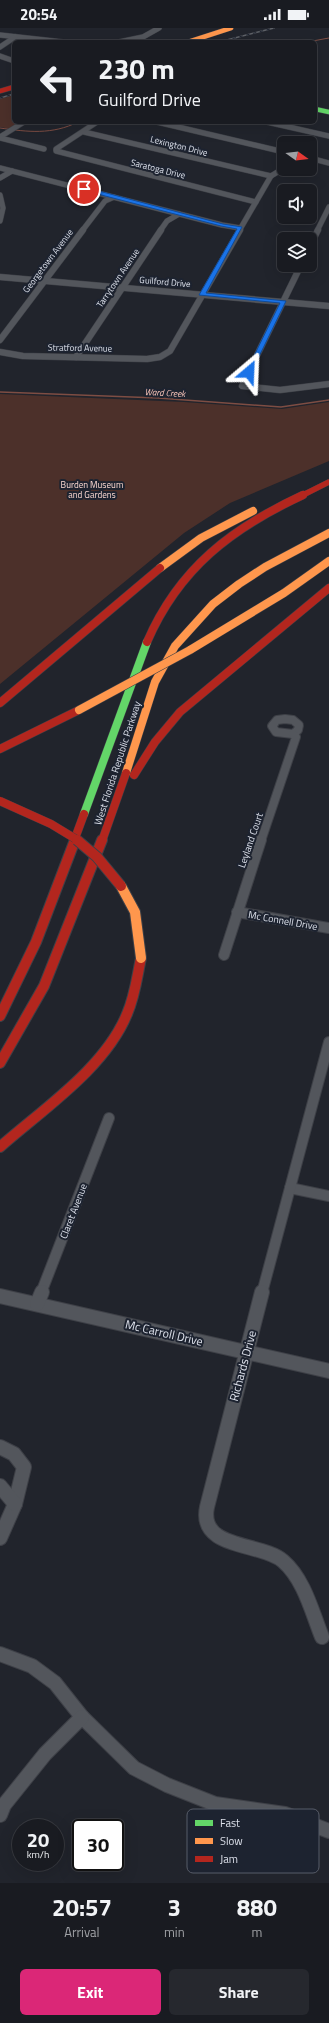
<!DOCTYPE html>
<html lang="en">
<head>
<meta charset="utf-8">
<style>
  body { margin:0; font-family:"Titillium Web",sans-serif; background:#26282e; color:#f1f3f6; height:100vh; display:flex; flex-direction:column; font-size:15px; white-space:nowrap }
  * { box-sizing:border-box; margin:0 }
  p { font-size:13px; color:#9fa1a5 }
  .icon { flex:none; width:22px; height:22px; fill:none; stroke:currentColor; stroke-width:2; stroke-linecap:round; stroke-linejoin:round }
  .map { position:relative; height:1855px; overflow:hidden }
  .panel { display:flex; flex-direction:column; background:#191b21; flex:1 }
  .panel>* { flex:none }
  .top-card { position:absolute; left:12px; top:12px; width:305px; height:84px; border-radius:6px; box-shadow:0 4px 16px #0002,0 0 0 1px #37393f; background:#191b21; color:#f1f3f6; overflow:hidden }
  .needle { width:26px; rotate:104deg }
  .tools { position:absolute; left:277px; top:108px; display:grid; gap:8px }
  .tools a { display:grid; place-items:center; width:40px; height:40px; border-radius:6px; background:#191b21; box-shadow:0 4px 16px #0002,0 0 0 1px #37393f; font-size:20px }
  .speed { position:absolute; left:12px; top:1791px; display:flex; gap:8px; font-size:20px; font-weight:700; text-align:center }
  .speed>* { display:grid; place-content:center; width:52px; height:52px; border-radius:50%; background:#191b21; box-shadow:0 4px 16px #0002,0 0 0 1px #37393f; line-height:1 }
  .speed small { font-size:10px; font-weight:400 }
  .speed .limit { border:2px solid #111; border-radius:6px; background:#fff; color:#111 }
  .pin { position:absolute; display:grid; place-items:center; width:34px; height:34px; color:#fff; margin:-17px; border:2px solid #fff; border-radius:50%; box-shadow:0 1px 4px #0007 }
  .me { position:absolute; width:44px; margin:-22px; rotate:26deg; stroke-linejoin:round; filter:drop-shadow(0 0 3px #0008) }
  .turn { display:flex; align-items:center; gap:14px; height:84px; padding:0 20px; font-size:18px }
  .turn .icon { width:52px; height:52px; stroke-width:2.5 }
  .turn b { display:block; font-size:28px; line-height:34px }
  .eta { display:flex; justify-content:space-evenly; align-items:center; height:68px; text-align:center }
  .eta b { font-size:24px; font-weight:700; line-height:28px }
  .cta { display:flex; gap:8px; margin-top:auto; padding:8px 20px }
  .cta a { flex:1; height:46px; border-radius:6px; background:#db2777; color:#fff; font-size:16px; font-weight:700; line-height:46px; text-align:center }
  .cta a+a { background:#26282e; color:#f1f3f6 }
  .status { display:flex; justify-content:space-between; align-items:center; height:28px; padding:0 20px; background:#191b21; direction:ltr }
  .status svg { height:11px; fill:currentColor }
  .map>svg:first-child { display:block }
  .green { fill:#4c302a }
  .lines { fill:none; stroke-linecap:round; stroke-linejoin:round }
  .stream-far1 { stroke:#7e4d43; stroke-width:1 }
  .stream { stroke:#7e4d43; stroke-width:1.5 }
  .street-far4-casing { stroke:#3e4047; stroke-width:6 }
  .street-far3-casing { stroke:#3e4047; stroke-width:7 }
  .street-far2-casing { stroke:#3e4047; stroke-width:10 }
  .street-far1-casing { stroke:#3e4047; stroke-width:12 }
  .street-casing { stroke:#3e4047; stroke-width:16 }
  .fast-far1-casing { stroke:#3e4047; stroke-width:5.5 }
  .fast-casing { stroke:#3e4047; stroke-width:9 }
  .slow-far1-casing { stroke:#3e4047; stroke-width:5.5 }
  .slow-casing { stroke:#3e4047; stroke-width:9 }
  .jam-far3-casing { stroke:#3e4047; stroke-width:5.5 }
  .jam-far2-casing { stroke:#3e4047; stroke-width:6 }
  .jam-far1-casing { stroke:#3e4047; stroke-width:9 }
  .jam-casing { stroke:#3e4047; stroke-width:12 }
  .street-far4 { stroke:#53565c; stroke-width:5 }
  .street-far3 { stroke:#53565c; stroke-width:6 }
  .street-far2 { stroke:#53565c; stroke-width:8 }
  .street-far1 { stroke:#53565c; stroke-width:10 }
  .street { stroke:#53565c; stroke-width:14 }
  .fast-far1 { stroke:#63d668; stroke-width:4.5 }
  .fast { stroke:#63d668; stroke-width:8 }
  .slow-far1 { stroke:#ff974d; stroke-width:4.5 }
  .slow { stroke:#ff974d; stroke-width:8 }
  .jam-far3 { stroke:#b3261e; stroke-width:4.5 }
  .jam-far2 { stroke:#b3261e; stroke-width:5.5 }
  .jam-far1 { stroke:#b3261e; stroke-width:8 }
  .jam { stroke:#b3261e; stroke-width:10 }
  .rail-casing { stroke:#5f6268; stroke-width:1.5 }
  .rail { stroke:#1d2330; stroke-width:1; stroke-dasharray:3.5; stroke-linecap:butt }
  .slow-bridge-far1-casing { stroke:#3e4047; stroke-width:9; stroke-linecap:butt }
  .slow-bridge-casing { stroke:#3e4047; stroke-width:12; stroke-linecap:butt }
  .jam-bridge-far1-casing { stroke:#3e4047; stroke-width:9; stroke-linecap:butt }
  .jam-bridge-casing { stroke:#3e4047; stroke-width:12; stroke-linecap:butt }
  .slow-bridge-far1 { stroke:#ff974d; stroke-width:8 }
  .slow-bridge { stroke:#ff974d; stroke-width:10 }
  .jam-bridge-far1 { stroke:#b3261e; stroke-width:8 }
  .jam-bridge { stroke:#b3261e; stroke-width:10 }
  .route { fill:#1a73e8; stroke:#114b97 }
  .labels { text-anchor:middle; stroke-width:4; stroke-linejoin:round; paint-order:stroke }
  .far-street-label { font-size:9px; fill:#dde1eb; stroke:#1d2330 }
  .far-water-label { font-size:9px; font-style:italic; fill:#fec8bc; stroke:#1d2330 }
  .far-park-label { font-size:9px; fill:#fedad2; stroke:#1d2330 }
  .street-label { font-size:10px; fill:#dde1eb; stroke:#1d2330 }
  .near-street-label { font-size:12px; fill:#dde1eb; stroke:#1d2330 }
  .key { fill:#1d2330; stroke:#575c68; stroke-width:1 }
  .key-label { font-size:11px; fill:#dde1eb }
</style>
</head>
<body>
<div class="status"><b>20:54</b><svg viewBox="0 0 49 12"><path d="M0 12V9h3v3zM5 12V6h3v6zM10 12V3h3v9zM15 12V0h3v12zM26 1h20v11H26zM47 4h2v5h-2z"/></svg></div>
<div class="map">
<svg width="329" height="1855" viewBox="0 0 329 1855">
  <rect width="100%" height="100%" fill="#21242c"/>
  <!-- green -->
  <g class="green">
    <path d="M14,67V94H22L11,101L0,99V71Z"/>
    <path d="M0,366L184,374L282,381L329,374V433L230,475L184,505L0,656Z"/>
  </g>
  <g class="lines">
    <!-- stream-far1 -->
    <g class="stream-far1">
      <path d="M307,14L329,10"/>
      <path d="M0,100C28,104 52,107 78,94"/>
    </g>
    <!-- stream -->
    <path class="stream" d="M0,364L158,370L281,379L329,372"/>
    <!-- street-far4 casing -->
    <g class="street-far4-casing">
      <g id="street-far4">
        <path d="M0,7L63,14"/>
        <path d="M119,14L143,9L159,0"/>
        <path d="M0,19L15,9"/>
        <path d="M0,28L14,33"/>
        <path d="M97,94L56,121V123L256,174"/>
        <path d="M157,94L284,124"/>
        <path d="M267,94L329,108"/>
        <path d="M84,104L271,148"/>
        <path d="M0,109L24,94"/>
        <path d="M0,110L44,121"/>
        <path d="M310,130L329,135"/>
        <path d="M0,140L222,197L240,200"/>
        <path d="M0,150L12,143"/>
        <path d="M0,167L3,180L0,193"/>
        <path d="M82,203L105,173L114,169"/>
        <path d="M160,203L167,193L179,186"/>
        <path d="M239,203L271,148L284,140"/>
        <path d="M317,203L329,179"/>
      </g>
    </g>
    <!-- street-far3 casing -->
    <g class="street-far3-casing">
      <g id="street-far3">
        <path d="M310,218L318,202"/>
        <path d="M301,237L242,358L280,362L329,356"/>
        <path d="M0,249L329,278"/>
        <path d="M0,312L83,202"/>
        <path d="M0,324L23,328L147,331L160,329L170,323L240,202"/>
        <path d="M76,329L161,202"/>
      </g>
    </g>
    <!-- street-far2 casing -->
    <g class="street-far2-casing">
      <g id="street-far2">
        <path d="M285,691L293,692L299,697L298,702L293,706L276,704L272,698L277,692Z"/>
        <path d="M261,813L296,709L293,706"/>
      </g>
    </g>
    <!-- street-far1 casing -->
    <g class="street-far1-casing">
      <g id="street-far1">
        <path d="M237,884L329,900"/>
        <path d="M224,927L261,812"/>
        <path d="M290,1160L329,1168"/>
        <path d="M41,1265L109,1090"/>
        <path d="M262,1265L329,1014"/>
      </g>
    </g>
    <!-- street casing -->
    <g class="street-casing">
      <g id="street">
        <path d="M262,1264L207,1479C198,1522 261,1514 283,1533C304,1551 312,1584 322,1609"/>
        <path d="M0,1268L329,1343"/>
        <path d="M37,1276L42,1264"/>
        <path d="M0,1419L14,1426L24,1439L15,1476L0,1510"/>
        <path d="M0,1458L15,1476"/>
        <path d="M0,1626L32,1638L55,1655L82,1689L134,1740L167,1757L215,1776L285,1786L329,1803"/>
        <path d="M0,1787L4,1777L45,1726L82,1689"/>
      </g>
    </g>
    <!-- fast-far1 casing -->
    <g class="fast-far1-casing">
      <path id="fast-far1" d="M315,81L329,84"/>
    </g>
    <!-- fast casing -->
    <g class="fast-casing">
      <path id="fast" d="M84,786L147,614"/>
    </g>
    <!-- slow-far1 casing -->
    <g class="slow-far1-casing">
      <path id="slow-far1" d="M188,14L231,0"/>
    </g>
    <!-- slow casing -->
    <g class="slow-casing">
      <g id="slow">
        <path d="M160,540L201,510L253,483"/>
        <path d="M190,622L284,565L329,533"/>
        <path d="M126,745L155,654L175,618L213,576L239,556L265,539L329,505"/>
      </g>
    </g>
    <!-- jam-far3 casing -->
    <g class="jam-far3-casing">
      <path id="jam-far3" d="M0,63L14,59"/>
    </g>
    <!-- jam-far2 casing -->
    <g class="jam-far2-casing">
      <path id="jam-far2" d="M301,468L329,454"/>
    </g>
    <!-- jam-far1 casing -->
    <g class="jam-far1-casing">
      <g id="jam-far1">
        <path d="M147,614C179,540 232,500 303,467"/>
        <path d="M0,675L160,540"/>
        <path d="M0,721L79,682"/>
        <path d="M134,747L155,714L180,684L329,560"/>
        <path d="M74,813L84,786"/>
        <path d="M102,813L126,745"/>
      </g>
    </g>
    <!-- jam casing -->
    <g class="jam-casing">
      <g id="jam">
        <path d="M0,988L36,914L75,812"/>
        <path d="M0,1035L44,958L102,812"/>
        <path d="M0,1119C43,1081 105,1040 127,986C135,968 137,949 141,930"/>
      </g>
    </g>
    <!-- street-far4 -->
    <use href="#street-far4" class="street-far4"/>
    <!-- street-far3 -->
    <use href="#street-far3" class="street-far3"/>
    <!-- street-far2 -->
    <use href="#street-far2" class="street-far2"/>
    <!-- street-far1 -->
    <use href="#street-far1" class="street-far1"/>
    <!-- street -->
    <use href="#street" class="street"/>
    <!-- fast-far1 -->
    <use href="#fast-far1" class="fast-far1"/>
    <!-- fast -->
    <use href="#fast" class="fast"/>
    <!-- slow-far1 -->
    <use href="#slow-far1" class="slow-far1"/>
    <!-- slow -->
    <use href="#slow" class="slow"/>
    <!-- jam-far3 -->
    <use href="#jam-far3" class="jam-far3"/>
    <!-- jam-far2 -->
    <use href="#jam-far2" class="jam-far2"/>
    <!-- jam-far1 -->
    <use href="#jam-far1" class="jam-far1"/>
    <!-- jam -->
    <use href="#jam" class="jam"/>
    <!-- rail casing -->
    <g class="rail-casing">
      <g id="rail">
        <path d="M219,14L274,0"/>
        <path d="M0,70L14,66"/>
      </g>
    </g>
    <!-- rail -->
    <use href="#rail" class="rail"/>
    <!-- slow-bridge-far1 casing -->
    <g class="slow-bridge-far1-casing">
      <path id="slow-bridge-far1" d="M79,682L190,622"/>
    </g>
    <!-- slow-bridge casing -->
    <g class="slow-bridge-casing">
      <path id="slow-bridge" d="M121,858L135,884L141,930"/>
    </g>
    <!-- jam-bridge-far1 casing -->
    <g class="jam-bridge-far1-casing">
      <path id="jam-bridge-far1" d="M0,773L51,796L79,813"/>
    </g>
    <!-- jam-bridge casing -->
    <g class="jam-bridge-casing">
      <path id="jam-bridge" d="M77,812L97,829L121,858"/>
    </g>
    <!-- slow-bridge-far1 -->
    <use href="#slow-bridge-far1" class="slow-bridge-far1"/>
    <!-- slow-bridge -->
    <use href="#slow-bridge" class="slow-bridge"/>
    <!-- jam-bridge-far1 -->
    <use href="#jam-bridge-far1" class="jam-bridge-far1"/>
    <!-- jam-bridge -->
    <use href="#jam-bridge" class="jam-bridge"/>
  </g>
  <!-- route -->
  <path class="route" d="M84,159L223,196L242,199L206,265L286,273L251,345L246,344L280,275L199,267L237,201L221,198L82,162Z"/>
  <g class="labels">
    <!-- far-street labels -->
    <g class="far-street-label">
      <text transform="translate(179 118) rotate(14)" y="3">Lexington Drive</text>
      <text transform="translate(158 141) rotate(14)" y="3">Saratoga Drive</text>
      <text transform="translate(48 233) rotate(-53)" y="3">Georgetown Avenue</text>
      <text transform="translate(118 250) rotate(-56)" y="3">Tarrytown Avenue</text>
      <text transform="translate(165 254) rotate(5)" y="3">Guilford Drive</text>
      <text transform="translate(80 320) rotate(1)" y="3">Stratford Avenue</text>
    </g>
    <!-- far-water labels -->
    <g class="far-water-label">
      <text transform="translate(165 365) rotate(3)" y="3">Ward Creek</text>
    </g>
    <!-- far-park labels -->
    <g class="far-park-label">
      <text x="92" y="460">Burden Museum<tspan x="92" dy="10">and Gardens</tspan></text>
    </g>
    <!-- street labels -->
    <g class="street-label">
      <text transform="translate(117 735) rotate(-72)" y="4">West Florida Republic Parkway</text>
      <text transform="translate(250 812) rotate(-71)" y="4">Leyland Court</text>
      <text transform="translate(283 892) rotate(10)" y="4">Mc Connell Drive</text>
      <text transform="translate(73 1183) rotate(-69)" y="4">Claret Avenue</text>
    </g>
    <!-- near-street labels -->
    <g class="near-street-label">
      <text transform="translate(164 1305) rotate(13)" y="4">Mc Carroll Drive</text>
      <text transform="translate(243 1338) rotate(-75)" y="4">Richards Drive</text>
    </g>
  </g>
  <!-- legend -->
  <rect x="187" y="1781" width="132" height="64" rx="6" class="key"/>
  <rect x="195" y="1792" width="18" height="6" fill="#63d668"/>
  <rect x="195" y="1810" width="18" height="6" fill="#ff974d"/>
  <rect x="195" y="1828" width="18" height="6" fill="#b3261e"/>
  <g class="key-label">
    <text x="220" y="1799">Fast</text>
    <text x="220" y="1817">Slow</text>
    <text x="220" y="1835">Jam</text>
  </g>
</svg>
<div class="tools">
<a><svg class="needle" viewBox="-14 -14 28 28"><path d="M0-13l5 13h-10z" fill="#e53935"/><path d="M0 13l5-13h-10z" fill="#9fa1a5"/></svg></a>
<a><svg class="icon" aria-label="sound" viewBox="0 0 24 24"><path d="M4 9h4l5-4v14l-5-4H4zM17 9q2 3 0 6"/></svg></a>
<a><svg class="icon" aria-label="layers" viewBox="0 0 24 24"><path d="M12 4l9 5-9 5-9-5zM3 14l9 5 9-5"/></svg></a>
</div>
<div class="speed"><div>20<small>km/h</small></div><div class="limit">30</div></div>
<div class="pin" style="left:84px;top:161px;background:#d93025"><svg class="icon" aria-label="arrive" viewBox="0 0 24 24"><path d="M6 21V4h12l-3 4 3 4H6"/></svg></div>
<svg class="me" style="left:249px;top:344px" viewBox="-20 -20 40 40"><path d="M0-17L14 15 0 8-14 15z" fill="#1a73e8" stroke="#fff" stroke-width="4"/></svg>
<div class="top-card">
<div class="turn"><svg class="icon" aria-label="left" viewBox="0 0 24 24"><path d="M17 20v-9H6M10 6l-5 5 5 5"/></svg><div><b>230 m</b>Guilford Drive</div></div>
</div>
</div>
<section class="panel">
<div class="eta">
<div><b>20:57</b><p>Arrival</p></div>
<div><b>3</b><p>min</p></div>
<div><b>880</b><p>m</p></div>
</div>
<div class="cta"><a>Exit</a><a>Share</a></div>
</section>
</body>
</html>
